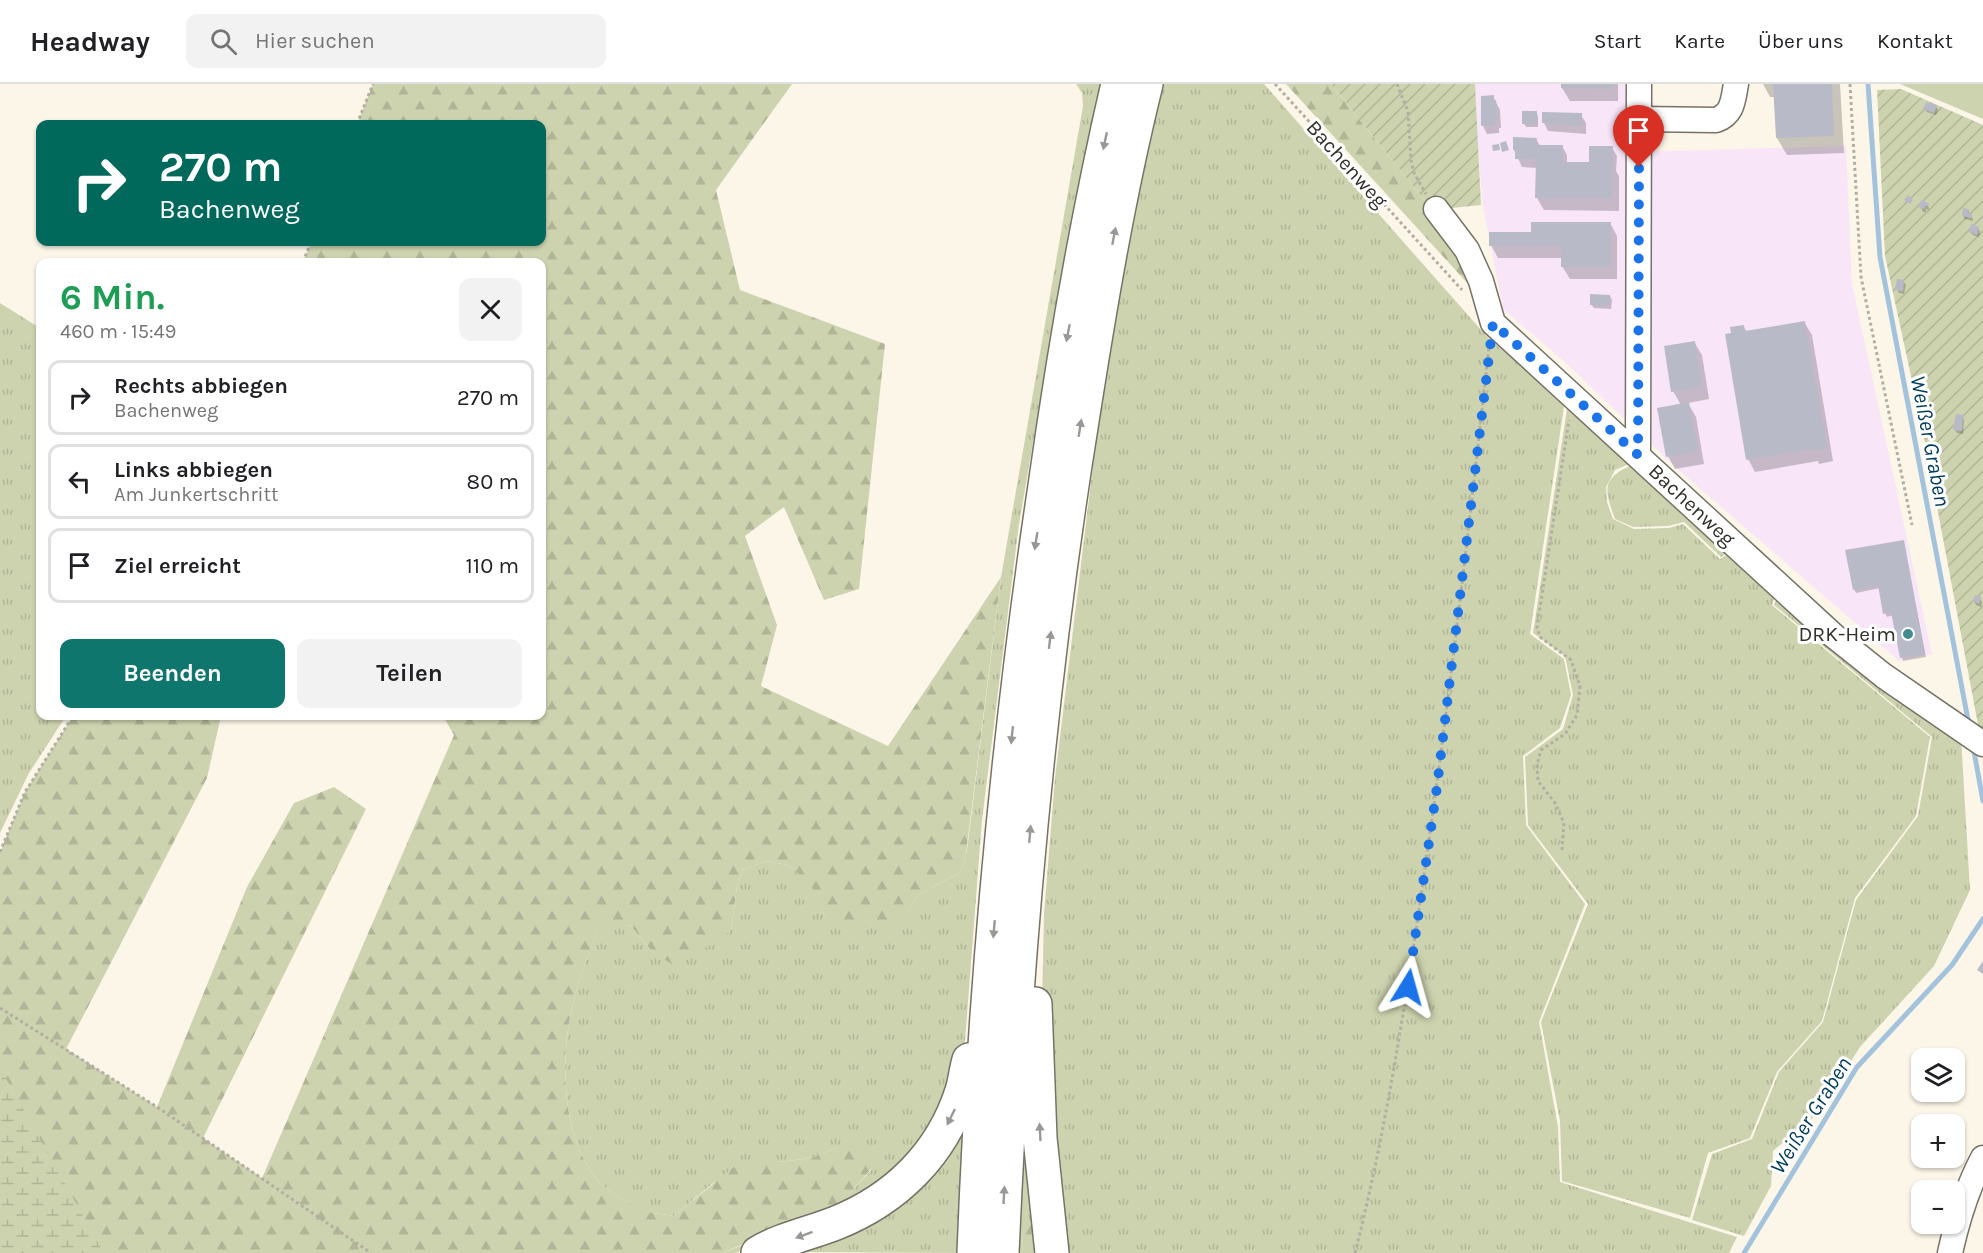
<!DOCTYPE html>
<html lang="de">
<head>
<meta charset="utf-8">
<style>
  body { margin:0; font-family:Karla,sans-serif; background:#f2f2f2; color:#202124; height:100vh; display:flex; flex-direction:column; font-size:22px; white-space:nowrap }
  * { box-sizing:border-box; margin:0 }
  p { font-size:20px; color:#757577 }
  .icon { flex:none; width:33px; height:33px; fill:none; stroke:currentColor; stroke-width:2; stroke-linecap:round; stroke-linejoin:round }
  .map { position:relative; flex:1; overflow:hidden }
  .details { position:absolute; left:36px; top:174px; width:510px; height:462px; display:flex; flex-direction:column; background:#fff; border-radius:12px; box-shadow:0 2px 4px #0004 }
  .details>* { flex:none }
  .hud { position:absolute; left:36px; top:36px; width:510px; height:126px; border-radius:12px; box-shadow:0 2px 4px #0004; background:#00695c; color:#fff; overflow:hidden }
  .tools { position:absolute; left:1911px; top:964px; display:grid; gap:12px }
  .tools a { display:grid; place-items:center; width:54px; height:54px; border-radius:12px; background:#fff; box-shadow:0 2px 4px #0004; font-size:30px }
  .pin { position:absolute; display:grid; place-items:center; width:51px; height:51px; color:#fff; margin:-62px -26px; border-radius:50% 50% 50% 0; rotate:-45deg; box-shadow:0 0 6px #0007 }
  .pin .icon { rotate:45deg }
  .me { position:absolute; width:66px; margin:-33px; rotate:8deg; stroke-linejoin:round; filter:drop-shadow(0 0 4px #0008) }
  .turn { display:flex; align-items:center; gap:21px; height:126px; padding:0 24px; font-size:27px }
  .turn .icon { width:78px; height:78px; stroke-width:2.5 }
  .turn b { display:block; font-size:42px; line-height:51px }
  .round { display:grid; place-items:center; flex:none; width:63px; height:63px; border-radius:12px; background:#f2f2f2 }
  .headline { display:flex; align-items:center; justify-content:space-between; height:102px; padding:0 24px }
  h1 { font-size:36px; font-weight:700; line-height:45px; color:#1e9e55 }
  .button { display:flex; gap:12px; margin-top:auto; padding:12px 24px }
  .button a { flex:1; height:69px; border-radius:12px; background:#0f766e; color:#fff; font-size:24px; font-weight:700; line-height:69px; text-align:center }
  .button a+a { background:#f2f2f2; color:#202124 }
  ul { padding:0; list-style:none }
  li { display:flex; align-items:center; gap:18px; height:75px; margin:0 12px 9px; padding:0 12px; border:3px solid #e0e0e0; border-radius:12px }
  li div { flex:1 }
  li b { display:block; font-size:22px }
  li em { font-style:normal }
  header { display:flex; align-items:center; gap:36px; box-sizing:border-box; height:84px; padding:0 30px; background:#fff; border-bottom:2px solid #e0e0e0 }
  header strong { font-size:28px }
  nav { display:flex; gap:33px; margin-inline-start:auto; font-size:21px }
  .search { width:420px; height:54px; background:#f2f2f2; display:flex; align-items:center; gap:15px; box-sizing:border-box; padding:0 21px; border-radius:12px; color:#757577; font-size:22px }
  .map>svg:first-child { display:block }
  .commercial { fill:#f8e6f8 }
  .grass { fill:url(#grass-tufts) }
  .forest { fill:url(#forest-firs) }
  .wetland { fill:url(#wetland-marsh) }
  .garden { fill:url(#garden-furrows) }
  .pitch { fill:#ced3af }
  .shadow { fill:#0003 }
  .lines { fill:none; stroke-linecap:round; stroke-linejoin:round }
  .stream { stroke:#a3c3dc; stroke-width:5 }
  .building { fill:#b9bac8 }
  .minor-casing { stroke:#777266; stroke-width:27 }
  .highway-casing { stroke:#777266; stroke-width:36 }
  .path { stroke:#b2aea2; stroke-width:3; stroke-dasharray:3 3; stroke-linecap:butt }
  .minor { stroke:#fff; stroke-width:24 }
  .highway { stroke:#fff; stroke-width:33 }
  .oneway { fill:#989894 }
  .route { stroke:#1a73e8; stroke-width:10; stroke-dasharray:0 18 }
  .poi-dot { fill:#438a8f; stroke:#fff; stroke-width:2 }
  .labels { text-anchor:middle; stroke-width:6; stroke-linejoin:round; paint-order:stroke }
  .street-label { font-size:21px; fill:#32302a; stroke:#fff }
  .poi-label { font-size:21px; fill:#32302a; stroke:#fff; text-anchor:end }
  .water-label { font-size:22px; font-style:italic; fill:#003c5d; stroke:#fff }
</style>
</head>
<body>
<header>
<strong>Headway</strong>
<div class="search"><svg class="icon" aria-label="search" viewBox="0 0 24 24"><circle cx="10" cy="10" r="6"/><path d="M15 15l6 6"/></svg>Hier suchen</div>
<nav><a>Start</a><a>Karte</a><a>Über uns</a><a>Kontakt</a></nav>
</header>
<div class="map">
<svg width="1983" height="1169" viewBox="0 0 1983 1169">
  <defs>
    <pattern id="grass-tufts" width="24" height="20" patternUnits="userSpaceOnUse" patternTransform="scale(1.5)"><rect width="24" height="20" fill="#ced3af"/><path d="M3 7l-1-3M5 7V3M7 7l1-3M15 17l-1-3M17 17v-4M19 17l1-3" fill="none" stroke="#b1b597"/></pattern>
    <pattern id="forest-firs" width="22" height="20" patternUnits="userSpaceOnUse" patternTransform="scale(1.5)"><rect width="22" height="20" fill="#ced3af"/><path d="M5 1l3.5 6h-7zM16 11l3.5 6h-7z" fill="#b1b597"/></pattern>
    <pattern id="wetland-marsh" width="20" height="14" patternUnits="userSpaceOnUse" patternTransform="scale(1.5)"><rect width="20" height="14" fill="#ced3af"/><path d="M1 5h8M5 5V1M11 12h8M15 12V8" fill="none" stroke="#b1b597"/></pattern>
    <pattern id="garden-furrows" width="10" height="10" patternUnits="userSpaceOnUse" patternTransform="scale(1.5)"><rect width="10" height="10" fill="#ced3af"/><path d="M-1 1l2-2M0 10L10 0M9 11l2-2" fill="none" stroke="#b1b597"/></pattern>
  </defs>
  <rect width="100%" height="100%" fill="#fcf6e8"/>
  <!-- commercial -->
  <path class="commercial" d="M1473,0H1630L1629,68L1846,62L1852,200L1932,570L1899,577L1674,382L1567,280L1503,225L1483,123Z"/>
  <!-- grass -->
  <g class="grass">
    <path d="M1076,0H1102L1063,184L1019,440L982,736L965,957L960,989L901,1093L736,1169H722L756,1156L849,1110L872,1085L838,1063L811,1074L779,1078H747L712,1100L674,1132C664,1130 652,1130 642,1126C629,1120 602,1104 594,1092C562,1049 560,974 572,924C578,894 591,865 601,836L631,842L654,870L731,847L737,802L742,786L767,777L787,781L810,797L826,834L907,829L918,811L959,789L965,777L968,758L1001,493L1083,22L1082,9Z"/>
    <path d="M1163,0H1264L1490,256L1565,316L1530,550L1564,575L1571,611L1560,644L1523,672L1526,741L1585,820L1539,938L1558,1043L1560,1098L1737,1153L1729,1169H1058L1042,921L1044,830L1055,694L1101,316L1134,129Z"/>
    <path d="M0,219L40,244V632H66L29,689L0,749Z"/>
    <path d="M1568,318L1634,378L1615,386L1606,403L1607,418L1613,435L1634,445L1669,444L1683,440L1720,475L1731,468L1776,510L1772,521L1930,653L1916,732L1855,814L1822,937L1777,988L1750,1054L1708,1069L1690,1134L1562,1097L1560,1037L1541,938L1588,820L1528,741L1525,673L1563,645L1573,611L1565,572L1533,549Z"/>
    <path d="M1636,379L1730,467L1721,473L1684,438L1668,442L1633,443L1615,435C1603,402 1602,394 1636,379Z"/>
    <path d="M1779,511L1961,653L1970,806L1934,882L1860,963L1817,1030L1773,1067L1771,1102L1744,1152L1692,1136L1712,1070L1752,1055L1779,988L1823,938L1856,816L1918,732L1932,653L1774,521Z"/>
    <path d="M1027,965L1034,1140L1023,1147L1022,1169H1017Z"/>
    <path d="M966,1024L958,1169L790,1168L838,1145Z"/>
  </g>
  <!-- forest -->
  <g class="forest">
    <path d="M373,0H792L716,106L740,206L885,260L859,505L824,516L784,423L745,452L777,541L761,602L888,662L1001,493L965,777L959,789L918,811L907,829L884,841L840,845L826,834L809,797L787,781L767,777L742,786L737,802L731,847L709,862L674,881L654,870L631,842L601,837C591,865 578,894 572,924C560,974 562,1049 594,1092C602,1104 629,1120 643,1126C652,1130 664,1130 674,1132L735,1082L747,1078H779L811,1074L838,1063L860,1062L872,1084L849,1110V1116L722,1169H0V768L25,708L73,632H221L207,694L66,965L157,1023L247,803L294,719L334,703L366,725L203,1054L262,1094L454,651L443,632H542V178H303L311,158H542V40H357Z"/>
    <path d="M1286,0H1331L1432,126L1480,213Z"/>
    <path d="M1034,1140L1040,1169H1022L1023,1147L1030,1141Z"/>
  </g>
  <!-- wetland -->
  <path class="wetland" d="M0,984L104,1169H0Z"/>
  <!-- garden -->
  <g class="garden">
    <path d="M1331,0H1475L1481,121L1432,126Z"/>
    <path d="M1901,5L1983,41V649L1979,646L1922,343L1885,172L1877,6Z"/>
  </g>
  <!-- pitch -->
  <path class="pitch" d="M1900,0H1983V35Z"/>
  <!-- shadow -->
  <g class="shadow">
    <path d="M1563,0H1618V17H1570L1562,4Z"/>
    <path d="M1763,0H1840L1844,69L1787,71L1777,54L1775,13H1770Z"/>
    <path d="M1493,12L1500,26L1501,44H1499V49L1487,50L1483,42Z"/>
    <path d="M1936,22L1938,26L1936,31L1927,28L1925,25Z"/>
    <path d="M1536,28L1538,32V43H1526L1524,40Z"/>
    <path d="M1581,31L1586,39V50L1548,47L1544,39Z"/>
    <path d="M1536,55L1540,62H1562L1567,71V79H1591L1612,64L1617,72L1616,87L1619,92V127L1544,126L1537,114V84L1522,83L1514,66Z"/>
    <path d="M1928,120L1929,126L1926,125V128H1923L1921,124Z"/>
    <path d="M1968,126L1973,135V137L1965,135L1963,132Z"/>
    <path d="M1610,139L1617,152V195H1570L1562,182V174H1498L1491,161L1533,149Z"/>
    <path d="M1978,144L1980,148L1979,153L1973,151L1970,148Z"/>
    <path d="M1903,197L1906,201L1904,210L1899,209L1897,205Z"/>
    <path d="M1610,212L1612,216L1611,225L1594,224L1591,220Z"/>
    <path d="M1804,238L1812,251L1833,377L1819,380L1818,377L1755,388L1748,375L1732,250L1743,242L1747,248Z"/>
    <path d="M1694,258L1702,271L1709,315L1688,319L1696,333L1704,380L1675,385L1668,372L1681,321L1673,307Z"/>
    <path d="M1962,332L1964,336L1963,350L1957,349L1955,346Z"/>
    <path d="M1903,457L1926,573L1903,577L1893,531L1887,533L1885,529L1880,504L1856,509L1854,505Z"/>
    <path d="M1980,515L1982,518L1981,523L1976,521L1974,517Z"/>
  </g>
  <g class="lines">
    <!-- stream -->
    <g class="stream">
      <path d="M1868,0L1880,173L1969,641"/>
      <path d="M1973,662L1983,717"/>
      <path d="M1744,1169L1857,983L1952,881L1983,835"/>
    </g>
  </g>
  <!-- building -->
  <g class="building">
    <path d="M1561,0H1612V5L1561,4Z"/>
    <path d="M1773,0H1832L1834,52L1776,54Z"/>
    <path d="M1494,11V16H1496L1498,36H1495V41L1481,42V12Z"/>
    <path d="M1926,18L1937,21L1934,29L1923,25Z"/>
    <rect x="1522" y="27" width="15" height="13"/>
    <path d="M1542,28L1582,29V42L1542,39Z"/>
    <path d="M1513,53L1537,54L1536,61H1563V78H1589V62H1613L1612,114H1535L1536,75H1515V66H1513Z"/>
    <path d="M1506,57L1509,66L1502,68L1500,59Z"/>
    <path d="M1499,60L1500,66L1493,67L1492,61Z"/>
    <path d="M1908,111L1913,116L1910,120L1904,116Z"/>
    <path d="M1921,116L1929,119L1928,122H1925L1924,125L1919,124Z"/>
    <path d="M1963,124L1969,125L1968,129L1972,130L1971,134L1962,132Z"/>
    <path d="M1531,138H1611V183H1561V162H1489V148H1531Z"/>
    <path d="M1971,140L1979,143L1977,151L1969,148Z"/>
    <path d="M1897,195L1904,196L1903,207L1895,206Z"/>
    <path d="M1590,210L1610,211V221H1590Z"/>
    <path d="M1805,237L1827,364L1811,367L1810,365L1746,376L1725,250L1731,249L1730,243L1744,241L1745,247Z"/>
    <path d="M1695,257L1702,303L1671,308L1664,262Z"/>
    <path d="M1689,318L1698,367L1666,373L1657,324Z"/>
    <path d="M1956,330L1963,331L1962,347L1953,346Z"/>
    <path d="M1904,456L1925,570L1900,574L1891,528L1883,530L1878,501L1853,506L1845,466Z"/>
    <path d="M1975,511L1981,513L1979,520L1973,517Z"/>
    <path d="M1983,877V890L1977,886Z"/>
  </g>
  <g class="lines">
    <!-- minor casing -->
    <g class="minor-casing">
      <g id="minor">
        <path d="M1639,35L1716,36C1733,30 1733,16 1736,0"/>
        <path d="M1436,125L1467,166L1481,197L1493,239L1834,552L1884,592L1983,660"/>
        <path d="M1638,371L1639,0"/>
        <path d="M1950,1169C1957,1137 1967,1104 1983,1074"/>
      </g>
    </g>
    <!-- highway casing -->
    <g class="highway-casing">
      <g id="highway">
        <path d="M1035,920L1040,1054L1052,1169"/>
        <path d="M758,1169C781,1155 811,1149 836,1139C896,1115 942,1070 962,1007C965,997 966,986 969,976"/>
        <path d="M974,1169C984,912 1007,656 1045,402C1064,267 1087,133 1118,0"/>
        <path d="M1002,1169C1014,893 1037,617 1081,343C1099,228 1118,113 1146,0"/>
      </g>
    </g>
    <!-- path -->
    <g class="path">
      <path d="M1275,0L1462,206"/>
      <path d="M1397,0L1408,27L1411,76L1414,89L1426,110"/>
      <path d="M1850,0L1861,193L1912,441"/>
      <path d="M357,40L373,0"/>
      <path d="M303,178L311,158"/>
      <path d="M1562,766L1564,739L1555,719L1538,697L1537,681L1541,666L1565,650L1577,631L1580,602L1571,576L1540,553L1537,543L1569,336"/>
      <path d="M0,768L25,708L73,632"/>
      <path d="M0,924L157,1023L371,1169"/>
      <path d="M1355,1169C1386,1047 1405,922 1423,798C1449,620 1469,442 1489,263"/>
    </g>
    <!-- minor -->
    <use href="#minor" class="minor"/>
    <!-- highway -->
    <use href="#highway" class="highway"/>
  </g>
  <!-- one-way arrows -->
  <defs><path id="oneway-solid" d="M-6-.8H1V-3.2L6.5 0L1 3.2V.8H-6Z" transform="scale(1.5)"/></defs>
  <g class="oneway">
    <use href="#oneway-solid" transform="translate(1105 57) rotate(102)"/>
    <use href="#oneway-solid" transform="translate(1114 152) rotate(-79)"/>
    <use href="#oneway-solid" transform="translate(1068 249) rotate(101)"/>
    <use href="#oneway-solid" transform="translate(1080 344) rotate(-81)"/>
    <use href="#oneway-solid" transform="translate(1036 457) rotate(99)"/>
    <use href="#oneway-solid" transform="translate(1050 556) rotate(-83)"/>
    <use href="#oneway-solid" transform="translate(1012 651) rotate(96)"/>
    <use href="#oneway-solid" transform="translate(1030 750) rotate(-85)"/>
    <use href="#oneway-solid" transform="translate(994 845) rotate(95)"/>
    <use href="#oneway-solid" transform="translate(951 1033) rotate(116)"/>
    <use href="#oneway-solid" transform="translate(1040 1048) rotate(-93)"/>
    <use href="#oneway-solid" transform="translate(1004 1111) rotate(-87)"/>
    <use href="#oneway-solid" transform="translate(804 1151) rotate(160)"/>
  </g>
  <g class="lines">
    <!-- route -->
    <path class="route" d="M1408,903L1437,703L1493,239L1638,371L1639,83"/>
  </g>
  <!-- markers -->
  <circle class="poi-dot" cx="1908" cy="550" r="6"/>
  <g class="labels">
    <!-- street labels -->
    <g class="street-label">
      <text transform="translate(1347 80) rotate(48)" y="7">Bachenweg</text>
      <text transform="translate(1692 421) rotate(43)" y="7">Bachenweg</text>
    </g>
    <!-- poi labels -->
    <g class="poi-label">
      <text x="1896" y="557">DRK-Heim</text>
    </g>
    <!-- water labels -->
    <g class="water-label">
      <text transform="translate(1931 357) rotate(79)" y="8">Weißer Graben</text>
      <text transform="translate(1810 1031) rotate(-58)" y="8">Weißer Graben</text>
    </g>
  </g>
</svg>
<div class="tools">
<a><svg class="icon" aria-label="layers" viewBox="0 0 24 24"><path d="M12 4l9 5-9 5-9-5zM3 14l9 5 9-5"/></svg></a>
<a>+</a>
<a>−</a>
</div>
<div class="pin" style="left:1639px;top:83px;background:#d93025"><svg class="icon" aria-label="arrive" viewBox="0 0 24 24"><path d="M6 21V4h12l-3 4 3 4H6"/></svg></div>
<svg class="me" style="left:1408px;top:903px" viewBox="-20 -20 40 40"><path d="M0-17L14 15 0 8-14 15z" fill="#1a73e8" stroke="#fff" stroke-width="4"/></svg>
<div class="hud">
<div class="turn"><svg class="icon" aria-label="right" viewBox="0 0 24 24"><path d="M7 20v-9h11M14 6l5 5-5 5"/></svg><div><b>270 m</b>Bachenweg</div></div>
</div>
<section class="details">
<div class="headline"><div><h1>6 Min.</h1><p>460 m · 15:49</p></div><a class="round"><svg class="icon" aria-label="close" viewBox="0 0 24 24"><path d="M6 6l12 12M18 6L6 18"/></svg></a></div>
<ul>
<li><svg class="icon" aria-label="right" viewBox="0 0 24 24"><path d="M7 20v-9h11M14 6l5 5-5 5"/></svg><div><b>Rechts abbiegen</b><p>Bachenweg</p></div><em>270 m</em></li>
<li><svg class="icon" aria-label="left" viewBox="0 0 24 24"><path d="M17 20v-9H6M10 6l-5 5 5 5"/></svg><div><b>Links abbiegen</b><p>Am Junkertschritt</p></div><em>80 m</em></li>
<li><svg class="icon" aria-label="arrive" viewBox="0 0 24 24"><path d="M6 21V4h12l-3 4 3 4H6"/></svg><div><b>Ziel erreicht</b></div><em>110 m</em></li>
</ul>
<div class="button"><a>Beenden</a><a>Teilen</a></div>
</section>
</div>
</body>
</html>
